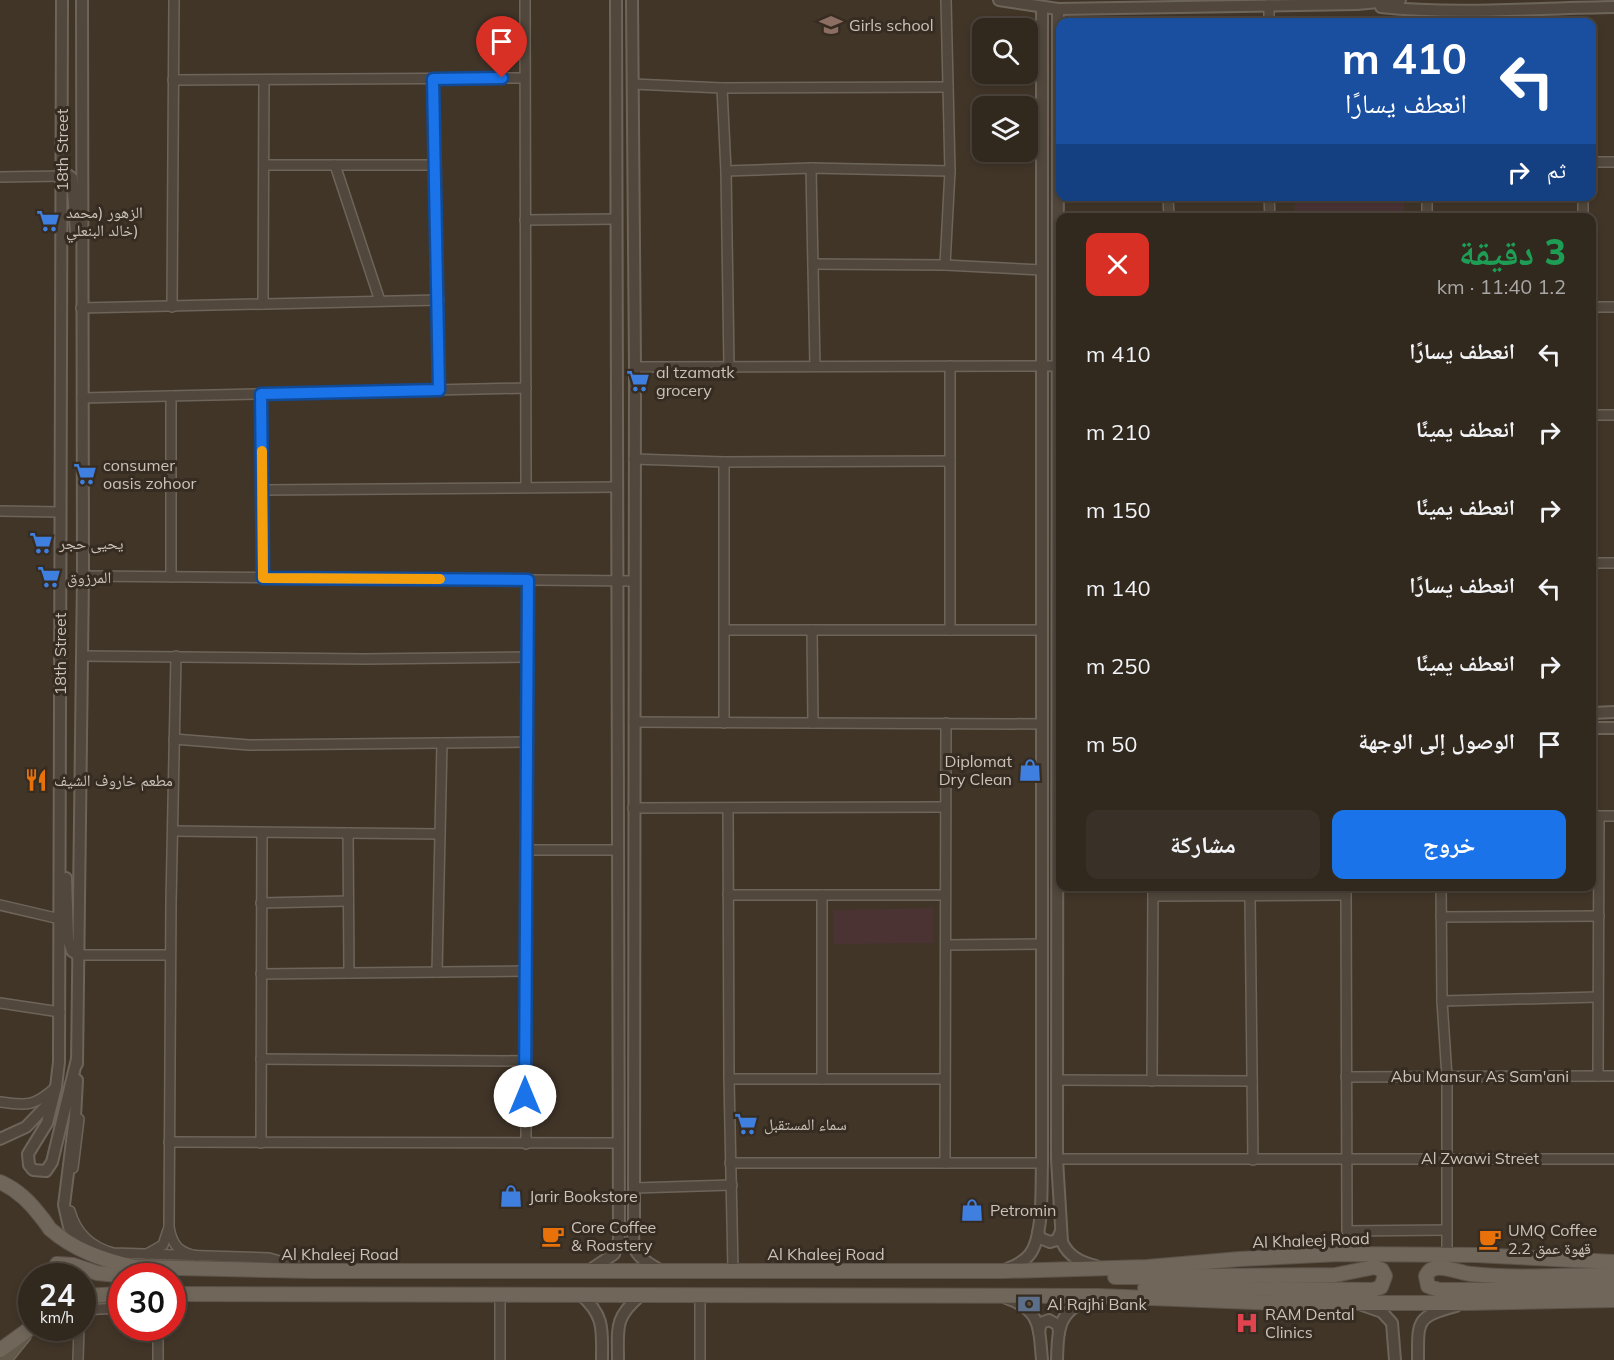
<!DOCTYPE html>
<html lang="ar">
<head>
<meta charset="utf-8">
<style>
  body { margin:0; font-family:Mulish,"Noto Naskh Arabic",sans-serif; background:#393027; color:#f1f3f6; direction:rtl; height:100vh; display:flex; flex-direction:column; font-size:22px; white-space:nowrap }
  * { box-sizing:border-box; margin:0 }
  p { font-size:20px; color:#a8a6a4 }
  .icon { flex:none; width:33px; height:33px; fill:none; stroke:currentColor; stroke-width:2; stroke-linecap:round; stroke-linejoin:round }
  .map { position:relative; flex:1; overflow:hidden; direction:ltr }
  .drawer { position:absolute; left:1056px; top:213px; width:540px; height:678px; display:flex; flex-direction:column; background:#31281e; border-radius:12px; box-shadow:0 3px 9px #0003,0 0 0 2px #4c443c; direction:rtl }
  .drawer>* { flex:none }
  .hud { position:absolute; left:1056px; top:18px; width:540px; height:183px; border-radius:12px; box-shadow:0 3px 9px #0003,0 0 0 2px #4c443c; direction:rtl; background:#1a4fa0; color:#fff; overflow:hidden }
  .controls { position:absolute; left:972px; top:18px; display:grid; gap:12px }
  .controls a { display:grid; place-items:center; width:66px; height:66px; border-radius:12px; background:#31281e; box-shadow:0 3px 9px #0003,0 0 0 2px #4c443c; font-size:30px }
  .speed { position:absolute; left:18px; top:1263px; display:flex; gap:12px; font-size:30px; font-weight:700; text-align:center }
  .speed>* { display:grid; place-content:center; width:78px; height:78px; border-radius:50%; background:#31281e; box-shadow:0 3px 9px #0003,0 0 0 2px #4c443c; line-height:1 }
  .speed small { font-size:15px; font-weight:400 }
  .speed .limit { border:9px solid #d22; background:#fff; color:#111 }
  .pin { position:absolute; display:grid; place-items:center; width:51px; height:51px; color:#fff; margin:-62px -26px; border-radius:50% 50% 50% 0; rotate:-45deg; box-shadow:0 0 6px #0007 }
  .pin .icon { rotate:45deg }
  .me { position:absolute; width:66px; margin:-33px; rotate:0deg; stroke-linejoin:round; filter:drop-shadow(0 0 4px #0008) }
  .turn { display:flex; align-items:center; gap:21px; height:126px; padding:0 30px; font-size:27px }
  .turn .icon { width:78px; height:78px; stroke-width:2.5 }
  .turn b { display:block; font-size:42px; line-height:51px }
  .then { display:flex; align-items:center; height:57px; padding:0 30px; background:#0003; gap:12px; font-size:22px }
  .round { display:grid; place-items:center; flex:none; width:63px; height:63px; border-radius:12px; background:#393027 }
  .summary { display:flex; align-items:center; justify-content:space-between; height:102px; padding:0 30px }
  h1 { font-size:36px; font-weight:800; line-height:45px; color:#1e9e55 }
  .primary-button { display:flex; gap:12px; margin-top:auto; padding:12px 30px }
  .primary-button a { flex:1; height:69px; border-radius:12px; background:#1a73e8; color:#fff; font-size:24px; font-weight:800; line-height:69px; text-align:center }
  .primary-button a+a { background:#393027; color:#f1f3f6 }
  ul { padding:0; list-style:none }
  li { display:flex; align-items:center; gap:18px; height:78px; padding:0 30px }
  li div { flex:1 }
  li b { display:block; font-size:22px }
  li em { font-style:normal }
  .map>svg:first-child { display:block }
  .green { fill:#4b3334 }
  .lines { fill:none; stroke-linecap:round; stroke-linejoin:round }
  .minor-casing { stroke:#6e655a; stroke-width:12 }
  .tertiary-casing { stroke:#6e655a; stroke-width:14 }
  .secondary-casing { stroke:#6e655a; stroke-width:15 }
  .primary-casing { stroke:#5d5349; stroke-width:16 }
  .minor { stroke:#51473c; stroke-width:9 }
  .tertiary { stroke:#51473c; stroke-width:10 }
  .secondary { stroke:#63594a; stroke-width:12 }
  .primary { stroke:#70665a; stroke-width:14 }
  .route-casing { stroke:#114b97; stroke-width:15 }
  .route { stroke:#1a73e8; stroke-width:10 }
  .slow { stroke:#f59e0b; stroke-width:10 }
  .labels { text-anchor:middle; stroke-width:6; stroke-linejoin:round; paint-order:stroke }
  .poi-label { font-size:16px; fill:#cbc3b9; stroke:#362c21; text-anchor:start }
  .street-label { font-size:16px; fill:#cbc3b9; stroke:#362c21 }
</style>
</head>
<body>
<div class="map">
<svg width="1614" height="1360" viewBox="0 0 1614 1360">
  <rect width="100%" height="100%" fill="#413528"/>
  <!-- green -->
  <g class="green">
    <rect x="1295" y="197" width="109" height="20"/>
    <path d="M933,908V943L834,944L833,910Z"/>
  </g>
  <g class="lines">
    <!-- minor casing -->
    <g class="minor-casing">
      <g id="minor">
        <path d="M525,0L526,487"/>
        <path d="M1269,5V22"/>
        <path d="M433,79L439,390"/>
        <path d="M173,80L525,78"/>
        <path d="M633,84L722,88L948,87"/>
        <path d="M722,88L726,171L729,366"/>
        <path d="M1592,162H1614"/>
        <path d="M264,165H435"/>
        <path d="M335,165L380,301"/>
        <path d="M811,168L815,366"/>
        <path d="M726,171L811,168L950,171"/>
        <path d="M0,177L63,176"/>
        <path d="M1168,196L1169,218"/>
        <path d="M1269,196L1270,218"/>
        <path d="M1427,196V218"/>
        <path d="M1583,196V218"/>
        <path d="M525,220L616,219"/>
        <path d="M813,264L945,265L950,171L946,0"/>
        <path d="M945,265L1042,270"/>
        <path d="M263,304L264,80"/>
        <path d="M172,307L174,0"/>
        <path d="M1592,307H1614"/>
        <path d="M81,308L439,300"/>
        <path d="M950,366V630"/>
        <path d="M635,367L1057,366"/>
        <path d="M261,394L263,490"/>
        <path d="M82,398L526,388"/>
        <path d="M1592,415H1614"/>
        <path d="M634,459L724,462L950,461"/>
        <path d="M0,511L60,512"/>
        <path d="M1592,563H1614"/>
        <path d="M83,576L634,581"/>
        <path d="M171,577V396"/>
        <path d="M263,578V490L617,487"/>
        <path d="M725,630H1042"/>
        <path d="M812,630L813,723"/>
        <path d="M82,656L364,659L528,657"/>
        <path d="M176,656L171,903L169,1227C172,1245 179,1253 197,1256"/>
        <path d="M634,722L1042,724"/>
        <path d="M724,723V462"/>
        <path d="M174,739L249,745L527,742"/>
        <path d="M633,808L945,807"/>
        <path d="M728,808L729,1079L733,1270"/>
        <path d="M1592,816H1614"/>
        <path d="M173,831L440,834"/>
        <path d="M348,833L349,973"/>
        <path d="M527,850H618"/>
        <path d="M1346,886L1347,1231L1446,1230"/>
        <path d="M1441,886L1442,1001L1447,1077V1254"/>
        <path d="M728,895H945"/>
        <path d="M822,895V1079"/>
        <path d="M1153,896L1346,895"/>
        <path d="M1250,896L1253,1160"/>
        <path d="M261,903L348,901"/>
        <path d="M0,905L60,919"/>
        <path d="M1441,917L1599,916"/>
        <path d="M946,945L1042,944"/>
        <path d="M78,955H170"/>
        <path d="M437,972L442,743"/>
        <path d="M261,974L526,971"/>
        <path d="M1442,1001L1598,997"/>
        <path d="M0,1003L60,1012"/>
        <path d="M261,1059L526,1061"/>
        <path d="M1598,1076L1599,816"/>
        <path d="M1346,1077L1614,1076"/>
        <path d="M729,1079H945"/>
        <path d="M1057,1080L1252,1081"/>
        <path d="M1152,1081L1153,886"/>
        <path d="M0,1102C28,1106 35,1106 56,1087"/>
        <path d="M169,1142L619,1143"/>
        <path d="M261,1143L262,833"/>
        <path d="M526,1144L528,580"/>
        <path d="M1057,1159H1614"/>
        <path d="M730,1163H1042"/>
        <path d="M945,1163L946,723"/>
        <path d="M73,1168L79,1119"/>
        <path d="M634,1188L732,1185"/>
        <path d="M70,1211C76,1233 91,1247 113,1253L269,1258L301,1267"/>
        <path d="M147,1254L163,1245L168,1230"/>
        <path d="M500,1294V1360"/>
        <path d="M700,1296V1360"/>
        <path d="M82,1316C93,1306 108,1309 122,1309"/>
        <path d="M158,1328V1360"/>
        <path d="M78,1360L79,1328"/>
      </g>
    </g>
    <!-- tertiary casing -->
    <g class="tertiary-casing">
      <g id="tertiary">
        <path d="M62,0L59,1062L56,1087L47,1123L28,1154L29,1165L33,1170L46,1171L52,1162L77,1059"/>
        <path d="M632,0L635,367L634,1220C631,1250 633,1255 660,1270"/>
        <path d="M999,0L1058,9L1357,4L1400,0"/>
        <path d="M1381,7C1456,15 1538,8 1614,7"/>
        <path d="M1058,9L1057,1159L1062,1242C1069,1257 1081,1262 1096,1266"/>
        <path d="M63,176L68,175L72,178L76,232"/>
        <path d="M1592,713L1614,712"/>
        <path d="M1592,728H1614"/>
        <path d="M66,878L68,939L72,951L78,955"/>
        <path d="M77,1064L83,576L82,0"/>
        <path d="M77,1080L75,1117L64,1205L69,1227L77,1238L92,1251"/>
        <path d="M0,1139L26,1127L52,1100"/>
        <path d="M1038,1232L1040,1238L1050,1242L1057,1240L1061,1231"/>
        <path d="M1007,1269C1015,1266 1024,1262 1030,1254C1044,1235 1041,1187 1042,1163V7"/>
        <path d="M590,1270L614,1254L619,1240L616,0"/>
        <path d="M581,1295C605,1316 602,1330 602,1360"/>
        <path d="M1006,1298C1041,1310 1039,1327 1042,1360"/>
        <path d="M1362,1305L1382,1312L1392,1323L1395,1360"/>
        <path d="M1039,1332L1041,1323L1049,1320L1058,1325L1059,1333"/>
        <path d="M618,1360C618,1328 614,1318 640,1296"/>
        <path d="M1057,1360C1058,1329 1058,1310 1091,1299"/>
        <path d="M1418,1360C1418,1320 1416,1317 1456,1306"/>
      </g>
    </g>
    <!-- secondary casing -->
    <g class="secondary-casing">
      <path id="secondary" d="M5,1360L25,1335"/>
    </g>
    <!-- primary casing -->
    <g class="primary-casing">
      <g id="primary">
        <path d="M0,1182C18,1190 30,1202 42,1218C45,1221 47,1225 50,1229C74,1250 103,1260 134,1267L312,1271H1003L1147,1267L1240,1259L1339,1254L1476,1255L1614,1262"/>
        <path d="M1614,1275C1567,1275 1517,1279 1471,1274C1457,1273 1433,1259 1426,1276L1428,1286L1439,1290H1553L1614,1288"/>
        <path d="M54,1276L52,1275L57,1264L73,1265L97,1273L127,1276"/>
        <path d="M1115,1277L1335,1275L1375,1267L1382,1270L1385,1276L1381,1287L1373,1290L1145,1288"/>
        <path d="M172,1294L1099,1296L1276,1303H1466L1614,1300"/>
        <path d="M82,1296L122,1294"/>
        <path d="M0,1350L32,1327"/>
      </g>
    </g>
    <!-- minor -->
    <use href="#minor" class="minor"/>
    <!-- tertiary -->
    <use href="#tertiary" class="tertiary"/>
    <!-- secondary -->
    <use href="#secondary" class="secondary"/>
    <!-- primary -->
    <use href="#primary" class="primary"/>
  </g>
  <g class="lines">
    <!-- route casing -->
    <g class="route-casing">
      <path id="route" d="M502,78L433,79L439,390L261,394L263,578L528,580L525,1096"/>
    </g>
    <!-- route -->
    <use href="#route" class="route"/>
    <!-- slow -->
    <path class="slow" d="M262,451L263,578L440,579"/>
  </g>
  <!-- icons -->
  <defs>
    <g id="school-bare" transform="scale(1.8)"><path d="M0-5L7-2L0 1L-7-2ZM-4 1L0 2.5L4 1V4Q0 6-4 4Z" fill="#8d6e63" stroke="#362c21" stroke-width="2.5" paint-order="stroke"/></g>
    <g id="supermarket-bare" transform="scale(1.8)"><path d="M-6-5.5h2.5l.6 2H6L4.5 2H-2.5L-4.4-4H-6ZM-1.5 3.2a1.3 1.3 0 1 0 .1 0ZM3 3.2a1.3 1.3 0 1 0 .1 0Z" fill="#3f7fe0" stroke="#362c21" stroke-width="2.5" paint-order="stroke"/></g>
    <g id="shop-bare" transform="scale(1.8)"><path d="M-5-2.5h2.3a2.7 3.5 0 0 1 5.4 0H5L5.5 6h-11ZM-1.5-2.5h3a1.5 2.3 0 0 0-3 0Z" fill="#3f7fe0" stroke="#362c21" stroke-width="2.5" paint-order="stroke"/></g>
    <g id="restaurant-bare" transform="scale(1.8)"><path d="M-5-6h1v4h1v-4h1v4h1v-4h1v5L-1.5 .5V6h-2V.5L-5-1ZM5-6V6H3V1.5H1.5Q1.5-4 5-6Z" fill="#e8710a" stroke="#362c21" stroke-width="2.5" paint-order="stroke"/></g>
    <g id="cafe-bare" transform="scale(1.8)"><path d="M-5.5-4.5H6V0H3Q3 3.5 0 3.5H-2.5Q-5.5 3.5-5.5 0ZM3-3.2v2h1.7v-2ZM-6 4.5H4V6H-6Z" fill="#e8710a" stroke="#362c21" stroke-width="2.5" paint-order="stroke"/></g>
    <g id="bank-bare" transform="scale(1.8)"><path d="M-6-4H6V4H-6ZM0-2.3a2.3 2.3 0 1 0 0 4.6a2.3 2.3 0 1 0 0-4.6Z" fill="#5c6f8a" stroke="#362c21" stroke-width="2.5" paint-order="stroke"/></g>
    <g id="hospital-bare" transform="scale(1.8)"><path d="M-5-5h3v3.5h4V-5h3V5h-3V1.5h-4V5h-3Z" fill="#e0444e" stroke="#362c21" stroke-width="2.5" paint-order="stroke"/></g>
  </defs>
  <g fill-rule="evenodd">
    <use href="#school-bare" x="831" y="25"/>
    <use href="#supermarket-bare" x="48" y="221"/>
    <use href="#supermarket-bare" x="638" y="381"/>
    <use href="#supermarket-bare" x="85" y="474"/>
    <use href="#supermarket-bare" x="41" y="543"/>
    <use href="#supermarket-bare" x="49" y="577"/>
    <use href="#shop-bare" x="1030" y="770"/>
    <use href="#restaurant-bare" x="36" y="780"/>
    <use href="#supermarket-bare" x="746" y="1124"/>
    <use href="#shop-bare" x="511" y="1196"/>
    <use href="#shop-bare" x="972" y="1210"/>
    <use href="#cafe-bare" x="553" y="1236"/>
    <use href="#cafe-bare" x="1490" y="1239"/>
    <use href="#bank-bare" x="1029" y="1304"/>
    <use href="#hospital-bare" x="1247" y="1323"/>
  </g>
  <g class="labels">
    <!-- poi labels -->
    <g class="poi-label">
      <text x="849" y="31">Girls school</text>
      <text x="66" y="218">الزهور (محمد<tspan x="66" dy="18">خالد البنعلي)</tspan></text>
      <text x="656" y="378">al tzamatk<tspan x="656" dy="18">grocery</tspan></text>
      <text x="103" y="471">consumer<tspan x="103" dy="18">oasis zohoor</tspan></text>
      <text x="59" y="549">يحيى حجر</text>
      <text x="67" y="583">المرزوق</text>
      <text x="1012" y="767" text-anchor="end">Diplomat<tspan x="1012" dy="18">Dry Clean</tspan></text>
      <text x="54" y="786">مطعم خاروف الشيف</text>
      <text x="764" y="1130">سماء المستقبل</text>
      <text x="529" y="1202">Jarir Bookstore</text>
      <text x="990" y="1216">Petromin</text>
      <text x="571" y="1233">Core Coffee<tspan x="571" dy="18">&amp; Roastery</tspan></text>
      <text x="1508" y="1236">UMQ Coffee<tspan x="1508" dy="18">2.2 قهوة عمق</tspan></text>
      <text x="1047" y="1310">Al Rajhi Bank</text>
      <text x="1265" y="1320">RAM Dental<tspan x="1265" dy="18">Clinics</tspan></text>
    </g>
    <!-- street labels -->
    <g class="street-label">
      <text transform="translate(62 150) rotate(-90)" y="6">18th Street</text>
      <text transform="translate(60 654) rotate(-90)" y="6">18th Street</text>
      <text x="1480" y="1082">Abu Mansur As Sam'ani</text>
      <text x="1480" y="1164">Al Zwawi Street</text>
      <text transform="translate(1311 1240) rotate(-2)" y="6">Al Khaleej Road</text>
      <text x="340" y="1260">Al Khaleej Road</text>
      <text x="826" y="1260">Al Khaleej Road</text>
    </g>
  </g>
</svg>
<div class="controls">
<a><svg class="icon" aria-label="search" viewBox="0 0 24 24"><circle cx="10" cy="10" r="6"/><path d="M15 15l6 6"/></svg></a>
<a><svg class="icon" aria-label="layers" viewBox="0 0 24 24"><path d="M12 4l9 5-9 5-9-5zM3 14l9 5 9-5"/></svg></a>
</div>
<div class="speed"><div>24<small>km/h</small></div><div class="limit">30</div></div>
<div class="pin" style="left:502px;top:78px;background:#d93025"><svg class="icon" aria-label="arrive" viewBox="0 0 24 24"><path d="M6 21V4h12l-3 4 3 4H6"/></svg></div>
<svg class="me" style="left:525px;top:1096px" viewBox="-20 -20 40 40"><circle r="19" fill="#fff"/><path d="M0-13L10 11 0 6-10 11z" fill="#1a73e8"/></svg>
<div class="hud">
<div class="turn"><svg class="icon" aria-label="left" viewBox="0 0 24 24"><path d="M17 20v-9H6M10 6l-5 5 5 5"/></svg><div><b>410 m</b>انعطف يسارًا</div></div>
<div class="then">ثم<svg class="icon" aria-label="right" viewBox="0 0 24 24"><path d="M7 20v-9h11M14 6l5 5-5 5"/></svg></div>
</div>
<section class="drawer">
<div class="summary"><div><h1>3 دقيقة</h1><p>1.2 km · 11:40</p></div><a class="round" style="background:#d93025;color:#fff"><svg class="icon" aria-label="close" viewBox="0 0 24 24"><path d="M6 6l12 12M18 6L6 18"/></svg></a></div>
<ul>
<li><svg class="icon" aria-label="left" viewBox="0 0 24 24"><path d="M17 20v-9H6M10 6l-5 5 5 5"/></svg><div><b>انعطف يسارًا</b></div><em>410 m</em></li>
<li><svg class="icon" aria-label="right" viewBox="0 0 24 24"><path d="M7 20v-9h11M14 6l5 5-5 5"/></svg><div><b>انعطف يمينًا</b></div><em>210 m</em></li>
<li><svg class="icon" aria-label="right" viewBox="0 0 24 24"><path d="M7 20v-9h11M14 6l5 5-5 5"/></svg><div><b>انعطف يمينًا</b></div><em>150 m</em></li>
<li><svg class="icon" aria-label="left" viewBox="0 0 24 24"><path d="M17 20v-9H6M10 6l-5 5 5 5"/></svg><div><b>انعطف يسارًا</b></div><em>140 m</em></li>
<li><svg class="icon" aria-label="right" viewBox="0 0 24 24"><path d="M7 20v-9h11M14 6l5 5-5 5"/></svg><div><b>انعطف يمينًا</b></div><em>250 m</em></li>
<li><svg class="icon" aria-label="arrive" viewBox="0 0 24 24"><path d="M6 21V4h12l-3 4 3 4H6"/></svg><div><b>الوصول إلى الوجهة</b></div><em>50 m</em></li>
</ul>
<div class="primary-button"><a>خروج</a><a>مشاركة</a></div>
</section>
</div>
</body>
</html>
